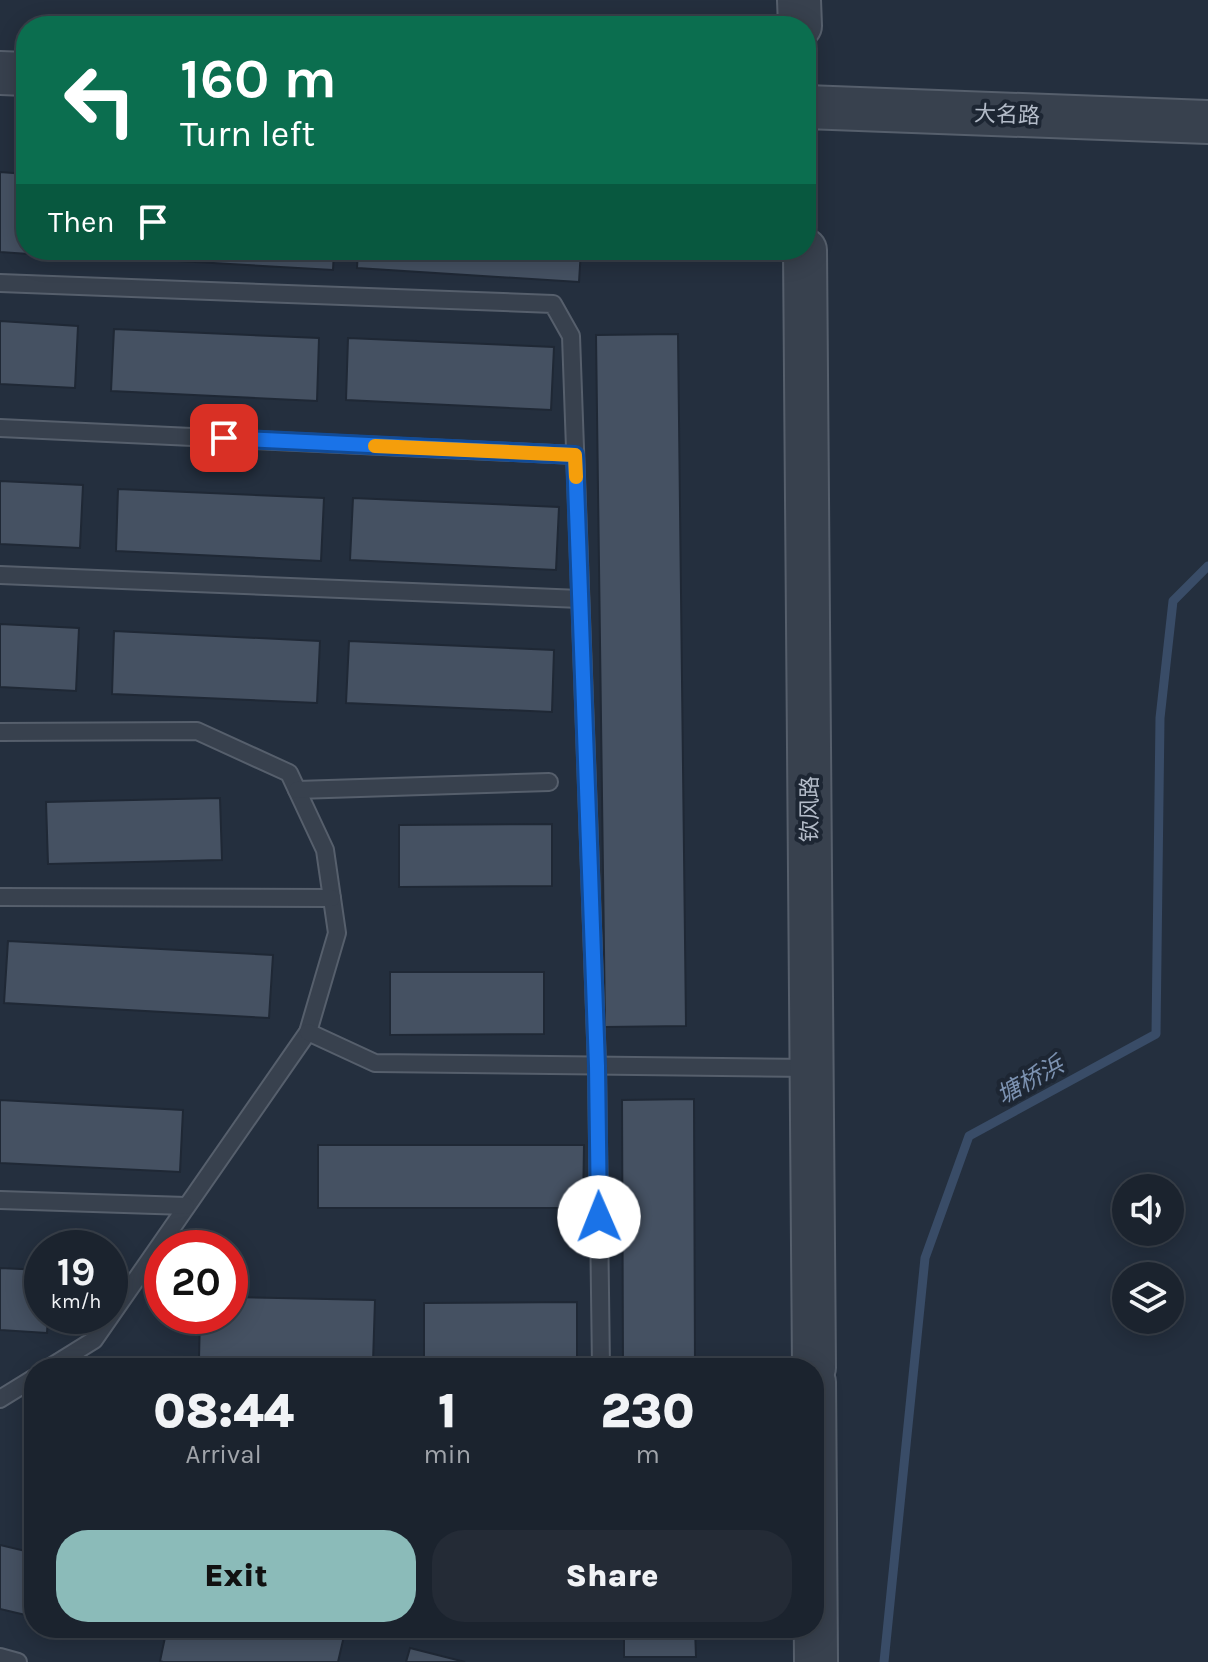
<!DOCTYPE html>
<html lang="en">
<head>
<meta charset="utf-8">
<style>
  body { margin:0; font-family:Karla,"Noto Sans SC",sans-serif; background:#242b36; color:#f1f3f6; height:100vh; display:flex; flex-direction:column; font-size:30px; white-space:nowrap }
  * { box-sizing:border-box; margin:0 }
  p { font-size:26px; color:#a0a4aa }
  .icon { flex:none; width:44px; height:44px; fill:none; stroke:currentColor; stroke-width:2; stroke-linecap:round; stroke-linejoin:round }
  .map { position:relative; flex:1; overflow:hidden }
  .sheet { position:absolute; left:24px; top:1358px; width:800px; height:280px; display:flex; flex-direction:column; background:#1b232e; border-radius:32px; box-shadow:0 4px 20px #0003,0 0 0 2px #39404a }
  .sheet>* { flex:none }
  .guide { position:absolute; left:16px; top:16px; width:800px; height:244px; border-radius:32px; box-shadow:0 4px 20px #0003,0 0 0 2px #39404a; background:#0b6e4f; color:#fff; overflow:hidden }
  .fabs { position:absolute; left:1112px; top:1174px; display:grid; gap:16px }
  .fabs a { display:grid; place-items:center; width:72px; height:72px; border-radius:50%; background:#1b232e; box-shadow:0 4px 20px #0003,0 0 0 2px #39404a; font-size:40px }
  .speed { position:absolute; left:24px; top:1230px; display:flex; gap:16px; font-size:40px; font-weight:700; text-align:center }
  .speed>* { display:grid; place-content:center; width:104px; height:104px; border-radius:50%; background:#1b232e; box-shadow:0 4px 20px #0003,0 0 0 2px #39404a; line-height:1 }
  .speed small { font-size:20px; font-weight:400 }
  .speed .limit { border:12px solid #d22; background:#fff; color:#111 }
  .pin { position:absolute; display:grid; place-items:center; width:68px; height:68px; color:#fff; margin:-34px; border-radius:16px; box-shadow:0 4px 12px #0006 }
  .me { position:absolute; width:88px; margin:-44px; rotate:359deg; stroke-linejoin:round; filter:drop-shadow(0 0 6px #0008) }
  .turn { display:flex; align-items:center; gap:28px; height:168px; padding:0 32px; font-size:36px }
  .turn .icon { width:104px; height:104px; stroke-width:2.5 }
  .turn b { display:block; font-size:56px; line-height:68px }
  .then { display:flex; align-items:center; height:76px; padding:0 32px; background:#0003; gap:16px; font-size:30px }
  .eta { display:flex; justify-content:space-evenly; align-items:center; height:136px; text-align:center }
  .eta b { font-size:48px; font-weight:800; line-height:56px }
  .cta { display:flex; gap:16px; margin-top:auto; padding:16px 32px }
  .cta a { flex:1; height:92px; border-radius:32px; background:#8bbbb9; color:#111; font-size:32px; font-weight:800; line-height:92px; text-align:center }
  .cta a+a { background:#242b36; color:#f1f3f6 }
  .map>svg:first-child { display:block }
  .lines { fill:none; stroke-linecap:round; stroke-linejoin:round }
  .stream { stroke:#394c67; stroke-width:9 }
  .building { fill:#455162; stroke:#1f2835; stroke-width:2 }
  .service-casing { stroke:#565f6c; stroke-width:20 }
  .tertiary-casing { stroke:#565f6c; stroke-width:46 }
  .service { stroke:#38414e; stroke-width:16 }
  .tertiary { stroke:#38414e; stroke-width:42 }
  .route-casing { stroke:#114b97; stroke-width:20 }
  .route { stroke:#1a73e8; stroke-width:14 }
  .slow { stroke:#f59e0b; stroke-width:14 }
  .labels { text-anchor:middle; stroke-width:8; stroke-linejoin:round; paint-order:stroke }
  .street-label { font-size:22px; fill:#b4bcc9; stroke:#1d2633 }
  .water-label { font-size:24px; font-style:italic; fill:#7c92b1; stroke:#1d2633 }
</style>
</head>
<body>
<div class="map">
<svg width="1208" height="1662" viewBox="0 0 1208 1662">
  <rect width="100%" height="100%" fill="#242f3e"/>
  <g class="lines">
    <!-- stream -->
    <path class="stream" d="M884,1662L925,1258L969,1136L1156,1034L1160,718L1173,601L1208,566"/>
  </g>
  <!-- building -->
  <g class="building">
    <path d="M0,172L26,174V250H73L72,257L0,252Z"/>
    <path d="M111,250H334L333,270L110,257Z"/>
    <path d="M358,250H581L579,282L357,268Z"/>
    <path d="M0,321L78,326L75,388L0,384Z"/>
    <path d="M114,329L319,338L317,401L111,391Z"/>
    <path d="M678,334L686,1026L605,1027L596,335Z"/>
    <path d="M348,338L554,347L551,410L346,400Z"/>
    <path d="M0,481L83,485L80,548L0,544Z"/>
    <path d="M118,489L324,498L321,561L116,551Z"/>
    <path d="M353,498L559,507L556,570L350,560Z"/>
    <path d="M0,624L79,628L76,691L0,687Z"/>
    <path d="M114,631L320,641L317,703L112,694Z"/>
    <path d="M349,641L554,650L552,712L346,703Z"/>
    <path d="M220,798L222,860L48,864L46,802Z"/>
    <path d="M552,824V886L399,887V825Z"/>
    <path d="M8,941L273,955L269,1018L4,1003Z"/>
    <path d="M390,972H544V1034L390,1035Z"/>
    <path d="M694,1099L695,1368H623L622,1100Z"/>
    <path d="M0,1100L183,1110L180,1172L0,1163Z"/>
    <path d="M318,1145H584L583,1208H318Z"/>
    <path d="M0,1268L42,1270V1316H48L47,1333L0,1330Z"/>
    <path d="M230,1297L375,1300L373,1362L199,1359L200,1316H230Z"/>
    <path d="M577,1302V1365H424V1303Z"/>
    <path d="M0,1545L34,1553V1617L0,1609Z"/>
    <path d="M77,1628H102L101,1634Z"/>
    <path d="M167,1628H305L344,1636L338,1662H163L160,1661Z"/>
    <path d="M624,1628H695L696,1657H624Z"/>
    <path d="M410,1648L465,1662H406Z"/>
  </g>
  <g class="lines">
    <!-- service casing -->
    <g class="service-casing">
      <g id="service">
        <path d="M0,283L553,304L571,336L597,1066L601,1368"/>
        <path d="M0,428L575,455"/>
        <path d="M0,575L580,599"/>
        <path d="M0,732L197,731L289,773L325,850L337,933L308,1032L94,1340L49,1368"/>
        <path d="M297,790L549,782"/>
        <path d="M0,897L332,898"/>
        <path d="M308,1032L375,1063L811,1068"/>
        <path d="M0,1200L186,1206"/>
        <path d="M0,1399L34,1378"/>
        <path d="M0,1657L18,1662"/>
      </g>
    </g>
    <!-- tertiary casing -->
    <g class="tertiary-casing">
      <g id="tertiary">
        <path d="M799,0L800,26"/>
        <path d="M0,73L26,74"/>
        <path d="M806,107L1208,122"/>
        <path d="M805,250L814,1368"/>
        <path d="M814,1382L816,1662"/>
      </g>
    </g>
    <!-- service -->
    <use href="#service" class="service"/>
    <!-- tertiary -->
    <use href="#tertiary" class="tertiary"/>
  </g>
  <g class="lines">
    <!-- route casing -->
    <g class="route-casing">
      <path id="route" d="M224,438L575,455L597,1066L599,1217"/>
    </g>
    <!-- route -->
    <use href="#route" class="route"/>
    <!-- slow -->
    <path class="slow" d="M375,446L575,455L576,477"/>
  </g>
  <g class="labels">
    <!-- street labels -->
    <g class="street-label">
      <text transform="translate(1007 114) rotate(2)" y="8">大名路</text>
      <text transform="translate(809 809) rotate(-90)" y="8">钦风路</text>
    </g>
    <!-- water labels -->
    <g class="water-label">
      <text transform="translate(1030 1080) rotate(-29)" y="8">塘桥浜</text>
    </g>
  </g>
</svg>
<div class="fabs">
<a><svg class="icon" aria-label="sound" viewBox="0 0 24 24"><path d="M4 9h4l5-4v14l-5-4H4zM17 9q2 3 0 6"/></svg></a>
<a><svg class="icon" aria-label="layers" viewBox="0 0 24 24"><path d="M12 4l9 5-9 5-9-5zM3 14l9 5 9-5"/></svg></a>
</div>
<div class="speed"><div>19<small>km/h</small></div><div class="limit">20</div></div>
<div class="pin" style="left:224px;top:438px;background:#d93025"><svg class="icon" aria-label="arrive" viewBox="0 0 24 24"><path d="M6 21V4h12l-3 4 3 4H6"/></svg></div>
<svg class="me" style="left:599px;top:1217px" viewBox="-20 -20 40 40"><circle r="19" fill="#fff"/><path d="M0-13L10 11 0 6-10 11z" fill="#1a73e8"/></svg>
<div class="guide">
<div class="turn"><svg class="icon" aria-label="left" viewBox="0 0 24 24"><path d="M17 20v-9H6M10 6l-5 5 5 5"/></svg><div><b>160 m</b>Turn left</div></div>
<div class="then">Then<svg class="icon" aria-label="arrive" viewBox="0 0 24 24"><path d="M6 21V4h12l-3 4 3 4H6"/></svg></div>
</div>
<section class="sheet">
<div class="eta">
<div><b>08:44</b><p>Arrival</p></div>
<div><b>1</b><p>min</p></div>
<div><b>230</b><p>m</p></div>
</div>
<div class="cta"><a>Exit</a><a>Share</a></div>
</section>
</div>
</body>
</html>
